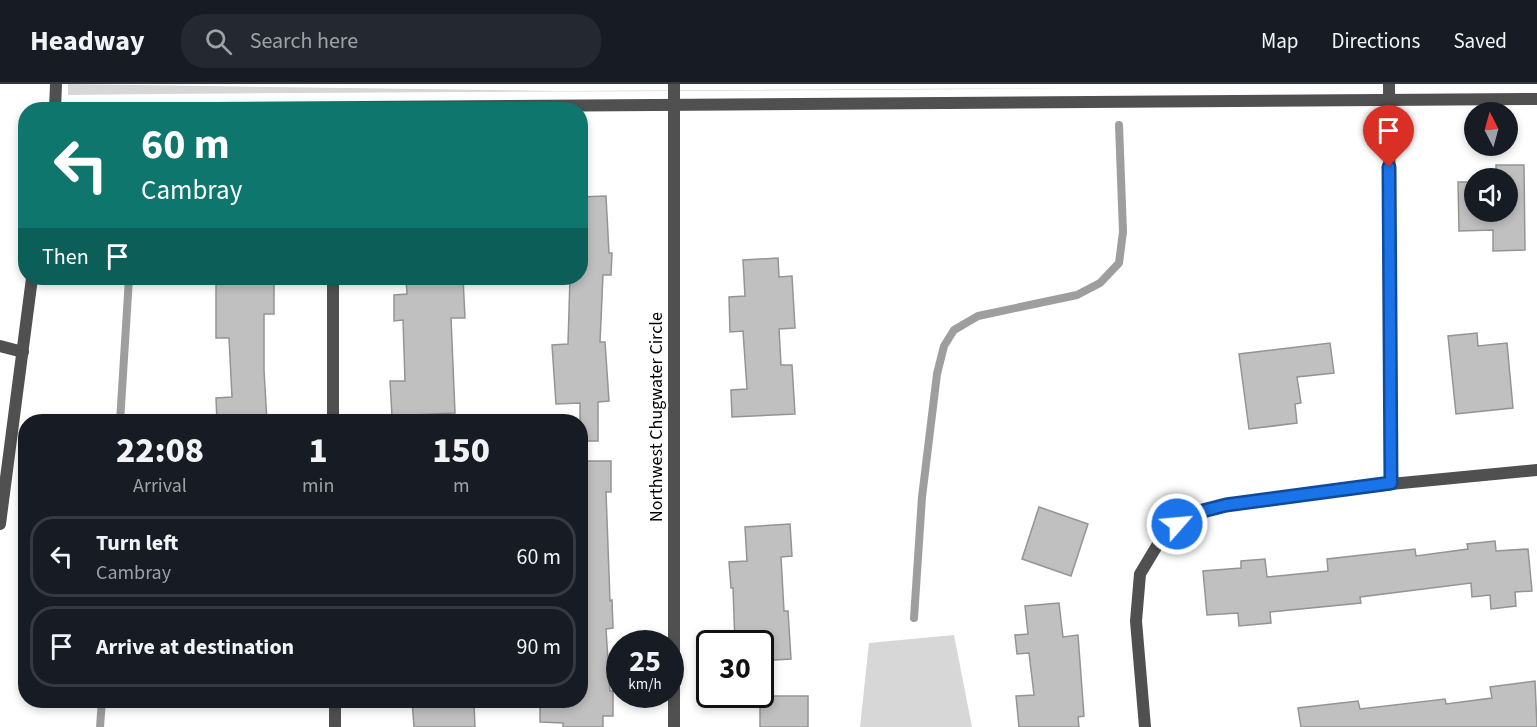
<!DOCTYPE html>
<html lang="en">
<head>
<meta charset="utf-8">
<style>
  body { margin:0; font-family:"Source Sans 3",sans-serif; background:#242831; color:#f1f3f6; height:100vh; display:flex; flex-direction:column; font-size:22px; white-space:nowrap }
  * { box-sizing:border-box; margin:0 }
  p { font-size:20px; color:#9ea1a6 }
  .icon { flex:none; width:33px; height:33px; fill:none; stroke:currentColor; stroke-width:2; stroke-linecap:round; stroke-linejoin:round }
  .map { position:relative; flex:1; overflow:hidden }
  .panel { position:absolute; left:18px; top:330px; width:570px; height:294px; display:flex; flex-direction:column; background:#171b24; border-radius:24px; box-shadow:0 3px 9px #0003 }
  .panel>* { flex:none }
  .banner { position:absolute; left:18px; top:18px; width:570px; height:183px; border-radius:24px; box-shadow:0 3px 9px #0003; background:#0f766e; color:#fff; overflow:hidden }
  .needle { width:39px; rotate:354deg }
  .controls { position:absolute; left:1464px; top:18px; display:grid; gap:12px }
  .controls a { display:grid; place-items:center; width:54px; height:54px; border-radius:50%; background:#171b24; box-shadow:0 3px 9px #0003; font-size:30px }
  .speed { position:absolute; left:606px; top:546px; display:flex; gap:12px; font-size:30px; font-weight:700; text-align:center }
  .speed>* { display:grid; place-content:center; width:78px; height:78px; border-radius:50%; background:#171b24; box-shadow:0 3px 9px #0003; line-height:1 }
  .speed small { font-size:15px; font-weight:400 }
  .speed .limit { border:3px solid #111; border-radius:9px; background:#fff; color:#111 }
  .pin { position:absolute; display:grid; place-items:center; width:51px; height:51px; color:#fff; margin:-62px -26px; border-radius:50% 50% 50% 0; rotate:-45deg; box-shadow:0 0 6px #0007 }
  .pin .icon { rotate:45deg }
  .me { position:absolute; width:66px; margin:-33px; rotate:63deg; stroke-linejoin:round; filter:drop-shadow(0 0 4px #0008) }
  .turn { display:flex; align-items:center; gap:21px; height:126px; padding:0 24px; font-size:27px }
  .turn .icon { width:78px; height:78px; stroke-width:2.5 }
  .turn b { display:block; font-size:42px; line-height:51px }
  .then { display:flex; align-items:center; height:57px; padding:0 24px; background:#0003; gap:12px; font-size:22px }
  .eta { display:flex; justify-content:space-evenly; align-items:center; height:102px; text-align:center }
  .eta b { font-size:36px; font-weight:800; line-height:42px }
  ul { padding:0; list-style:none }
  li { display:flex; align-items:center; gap:18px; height:81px; margin:0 12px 9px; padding:0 12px; border:3px solid #363941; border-radius:24px }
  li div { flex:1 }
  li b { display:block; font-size:22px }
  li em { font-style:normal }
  header { display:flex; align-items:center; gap:36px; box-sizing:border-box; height:84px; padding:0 30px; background:#171b24; border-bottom:2px solid #363941 }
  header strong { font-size:28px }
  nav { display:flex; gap:33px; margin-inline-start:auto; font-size:21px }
  .search { width:420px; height:54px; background:#242831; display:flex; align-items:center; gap:15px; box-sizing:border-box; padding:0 21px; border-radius:24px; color:#9ea1a6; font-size:22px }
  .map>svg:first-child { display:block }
  .green { fill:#d7d7d7 }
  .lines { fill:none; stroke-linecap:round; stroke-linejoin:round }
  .stream { stroke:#9e9e9e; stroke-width:8 }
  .building { fill:#c0c0c0; stroke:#949494; stroke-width:1.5 }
  .service { stroke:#505050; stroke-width:12 }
  .minor { stroke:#505050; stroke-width:12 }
  .tertiary { stroke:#505050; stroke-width:12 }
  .route-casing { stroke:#114b97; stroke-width:15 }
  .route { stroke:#1a73e8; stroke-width:10 }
  .labels { text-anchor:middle; stroke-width:4.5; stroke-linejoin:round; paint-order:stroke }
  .street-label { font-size:18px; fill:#000; stroke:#fff }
</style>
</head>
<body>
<header>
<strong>Headway</strong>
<div class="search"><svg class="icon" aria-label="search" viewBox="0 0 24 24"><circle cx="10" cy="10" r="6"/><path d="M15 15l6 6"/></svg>Search here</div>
<nav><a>Map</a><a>Directions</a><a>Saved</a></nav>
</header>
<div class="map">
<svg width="1537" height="643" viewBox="0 0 1537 643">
  <rect width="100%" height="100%" fill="#fff"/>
  <!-- green -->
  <g class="green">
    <path d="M68,0L559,7L1080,4C743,8 405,7 68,11Z"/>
    <path d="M954,551L972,643H860L869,559Z"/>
  </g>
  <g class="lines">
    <!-- stream -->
    <g class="stream">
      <path d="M120,338L129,194"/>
      <path d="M914,534L922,413L937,290L944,262L954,246L978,232L1077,211L1100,199L1119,179L1123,148L1119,41"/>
      <path d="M100,643L102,616"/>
    </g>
  </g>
  <!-- building -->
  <g class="building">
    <path d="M1496,81H1524L1525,166L1493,167V146L1459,147L1458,98H1474V128H1508V94H1496Z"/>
    <path d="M606,112L609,169H612L611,191H603L600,258H605L609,317L598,318V357H580V319L556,320L552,261L568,260L570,194H580V113Z"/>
    <path d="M778,174L779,193L792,192L795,244L779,245L781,281H792L795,330L732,333L731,306L747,305L743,247L730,248L729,213L745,212L743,176Z"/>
    <path d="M406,194H463L465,234H451L455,329L392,332L390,297H405L403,236L394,237V211L407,210Z"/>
    <path d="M216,199H274V230H264V286L267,338H217L216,314L232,313L229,254H216Z"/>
    <path d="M1477,249L1478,262L1507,259L1513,324L1456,330L1448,252Z"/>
    <path d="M1330,259L1334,289L1297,293L1301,319L1295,320L1297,339L1249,345L1239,270Z"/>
    <path d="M580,377H611V408H606L610,517L612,516L613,544L606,545L610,607H613V632H603V643H563V639L540,638V616H580Z"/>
    <path d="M1039,423L1088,440L1071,492L1022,475Z"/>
    <path d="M790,440L792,472L781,473L784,527H788L791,575L760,577V560H735L733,504H731L729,478L747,477L745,443Z"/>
    <path d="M1495,457L1496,467L1528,465L1532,507L1515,508L1516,522L1491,525L1490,511L1472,513L1471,499L1360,513L1361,519L1270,528L1271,539L1239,542L1238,529L1207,531L1203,487L1241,484V477L1265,475L1267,493L1328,487L1327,475L1415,465L1416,472L1468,465L1467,460Z"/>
    <path d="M1059,519L1063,553L1078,551L1084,632L1078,633L1079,643H1019L1016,612L1034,611L1029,569L1017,570L1015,551L1028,550L1025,522Z"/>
    <path d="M1535,597L1537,643H1301L1298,624L1358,617L1360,625L1445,615L1446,620L1492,614L1490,603Z"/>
    <rect x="760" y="612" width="48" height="31"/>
    <path d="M412,616H464L465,620H474L475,643H414Z"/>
  </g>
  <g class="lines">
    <!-- service -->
    <g class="service">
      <path d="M674,0V22"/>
      <path d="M0,262L23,268"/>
    </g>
    <!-- minor -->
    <g class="minor">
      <path d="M1389,0L1391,400"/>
      <path d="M333,194V338"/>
      <path d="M335,616V643"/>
      <path d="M674,643V22"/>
      <path d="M1145,643L1136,537L1140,490L1164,450L1191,430L1226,421L1391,400L1537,386"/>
    </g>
    <!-- tertiary -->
    <g class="tertiary">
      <path d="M55,25L1537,15"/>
      <path d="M55,26L56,0"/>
      <path d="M0,440L32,194"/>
    </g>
  </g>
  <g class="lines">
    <!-- route casing -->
    <g class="route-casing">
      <path id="route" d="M1177,440L1191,430L1226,421L1391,399L1389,83"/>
    </g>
    <!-- route -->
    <use href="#route" class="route"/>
  </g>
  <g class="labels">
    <!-- street labels -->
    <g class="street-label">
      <text transform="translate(656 333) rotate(-90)" y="6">Northwest Chugwater Circle</text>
    </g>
  </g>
</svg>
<div class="controls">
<a><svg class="needle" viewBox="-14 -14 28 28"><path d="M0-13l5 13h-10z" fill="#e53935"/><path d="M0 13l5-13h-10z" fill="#9ea1a6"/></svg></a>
<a><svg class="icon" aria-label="sound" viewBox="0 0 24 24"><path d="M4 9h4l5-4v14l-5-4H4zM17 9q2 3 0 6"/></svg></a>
</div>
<div class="speed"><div>25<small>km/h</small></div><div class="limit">30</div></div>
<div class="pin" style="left:1389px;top:83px;background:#d93025"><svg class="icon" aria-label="arrive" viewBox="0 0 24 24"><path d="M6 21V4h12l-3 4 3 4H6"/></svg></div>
<svg class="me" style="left:1177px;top:440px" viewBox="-20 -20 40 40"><circle r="17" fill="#1a73e8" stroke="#fff" stroke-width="3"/><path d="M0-11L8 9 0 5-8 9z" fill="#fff"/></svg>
<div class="banner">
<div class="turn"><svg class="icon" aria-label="left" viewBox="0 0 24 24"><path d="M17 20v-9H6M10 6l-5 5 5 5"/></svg><div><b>60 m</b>Cambray</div></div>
<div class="then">Then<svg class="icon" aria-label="arrive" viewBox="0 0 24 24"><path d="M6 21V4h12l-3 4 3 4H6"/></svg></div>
</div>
<section class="panel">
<div class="eta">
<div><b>22:08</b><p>Arrival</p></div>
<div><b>1</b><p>min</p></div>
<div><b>150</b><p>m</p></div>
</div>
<ul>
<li><svg class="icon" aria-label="left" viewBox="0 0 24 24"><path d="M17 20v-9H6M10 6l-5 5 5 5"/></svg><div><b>Turn left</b><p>Cambray</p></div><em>60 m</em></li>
<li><svg class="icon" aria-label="arrive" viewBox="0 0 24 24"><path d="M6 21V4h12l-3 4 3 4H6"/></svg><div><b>Arrive at destination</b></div><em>90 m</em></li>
</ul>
</section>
</div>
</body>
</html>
